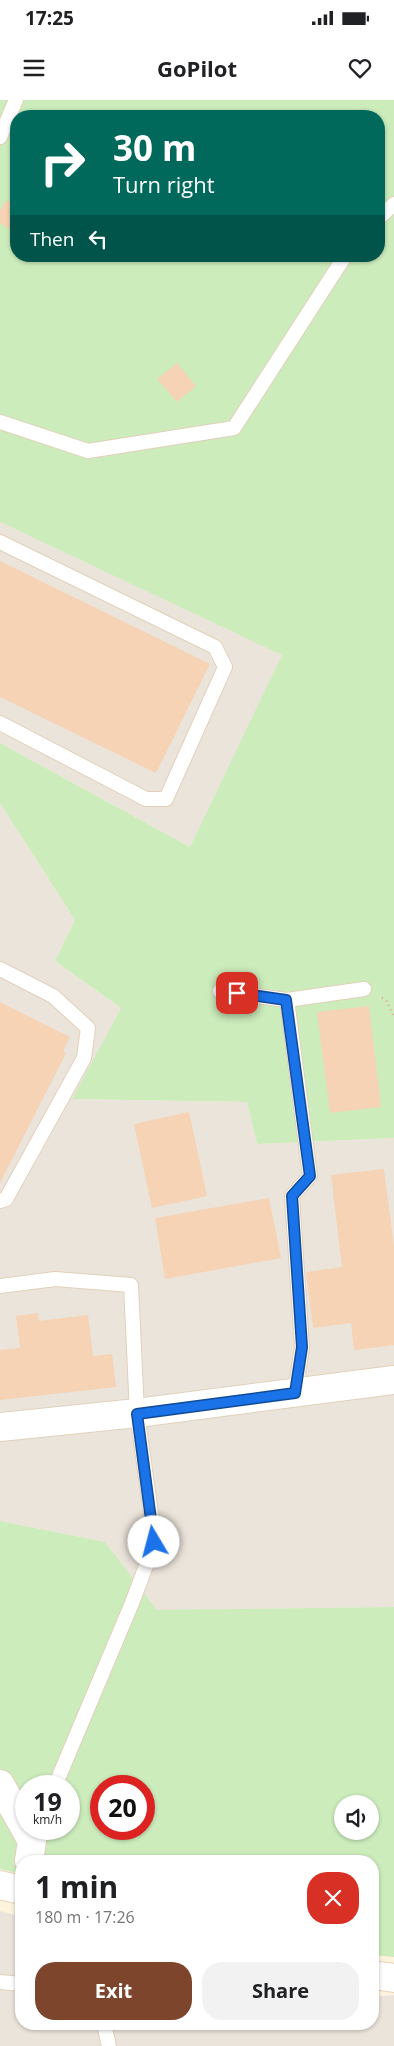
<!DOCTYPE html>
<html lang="en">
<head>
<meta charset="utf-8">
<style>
  body { margin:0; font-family:"Open Sans",sans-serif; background:#f2f2f2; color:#202124; height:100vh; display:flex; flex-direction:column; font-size:19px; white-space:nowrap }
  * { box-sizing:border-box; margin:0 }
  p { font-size:16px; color:#757577 }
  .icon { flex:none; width:28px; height:28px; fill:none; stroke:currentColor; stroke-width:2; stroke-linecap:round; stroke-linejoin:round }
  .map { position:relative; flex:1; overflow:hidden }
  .drawer { position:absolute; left:15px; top:1755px; width:364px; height:175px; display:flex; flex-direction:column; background:#fff; border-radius:20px; box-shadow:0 1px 4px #0004 }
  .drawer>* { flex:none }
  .hud { position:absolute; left:10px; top:10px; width:375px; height:152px; border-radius:20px; box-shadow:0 1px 4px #0004; background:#00695c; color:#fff; overflow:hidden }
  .tools { position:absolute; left:334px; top:1695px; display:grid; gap:10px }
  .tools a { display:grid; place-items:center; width:45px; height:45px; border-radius:50%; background:#fff; box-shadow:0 1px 4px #0004; font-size:25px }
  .speed { position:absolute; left:15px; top:1675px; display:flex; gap:10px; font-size:25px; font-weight:700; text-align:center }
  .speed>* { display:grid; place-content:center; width:65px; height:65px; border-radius:50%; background:#fff; box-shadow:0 1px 4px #0004; line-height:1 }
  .speed small { font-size:12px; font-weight:400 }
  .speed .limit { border:8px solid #d22; background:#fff; color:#111 }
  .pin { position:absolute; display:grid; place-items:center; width:42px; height:42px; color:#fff; margin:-21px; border-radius:10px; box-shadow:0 2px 8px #0006 }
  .me { position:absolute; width:55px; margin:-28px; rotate:352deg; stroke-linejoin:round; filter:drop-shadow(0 0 4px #0008) }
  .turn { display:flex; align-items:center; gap:18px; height:105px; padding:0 20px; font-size:22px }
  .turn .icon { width:65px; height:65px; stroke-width:2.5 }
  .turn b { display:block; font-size:35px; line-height:42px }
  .then { display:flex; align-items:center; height:48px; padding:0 20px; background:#0003; gap:10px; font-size:19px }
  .round { display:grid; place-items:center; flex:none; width:52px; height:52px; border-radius:20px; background:#f2f2f2 }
  .summary { display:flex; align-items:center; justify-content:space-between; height:85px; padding:0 20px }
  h1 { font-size:30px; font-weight:700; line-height:38px }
  .action { display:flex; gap:10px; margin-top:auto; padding:10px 20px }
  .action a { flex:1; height:58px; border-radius:20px; background:#7e452d; color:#fff; font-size:20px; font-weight:700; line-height:58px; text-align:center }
  .action a+a { background:#f2f2f2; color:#202124 }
  .status { display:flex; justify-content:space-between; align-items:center; height:35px; padding:0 25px; background:#fff; direction:ltr }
  .status svg { height:14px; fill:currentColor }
  header { display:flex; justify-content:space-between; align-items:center; height:65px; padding:0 20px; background:#fff; font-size:22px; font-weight:700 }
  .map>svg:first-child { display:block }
  .industrial { fill:#ebe4db }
  .green { fill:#ccecbc; fill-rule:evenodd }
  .building { fill:#f5d3b4 }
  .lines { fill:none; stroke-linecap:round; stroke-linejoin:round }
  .lane-casing { stroke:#e2d0ba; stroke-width:16 }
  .street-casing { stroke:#e2d0ba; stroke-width:30 }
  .secondary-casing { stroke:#ead3b9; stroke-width:30 }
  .path { stroke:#dab698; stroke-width:3; stroke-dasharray:1 4; stroke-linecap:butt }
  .lane { stroke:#fff; stroke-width:14 }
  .street { stroke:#fff; stroke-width:28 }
  .secondary { stroke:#fff; stroke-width:28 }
  .route-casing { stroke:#114b97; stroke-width:12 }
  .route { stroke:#1a73e8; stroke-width:9 }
</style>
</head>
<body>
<div class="status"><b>17:25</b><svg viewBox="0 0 49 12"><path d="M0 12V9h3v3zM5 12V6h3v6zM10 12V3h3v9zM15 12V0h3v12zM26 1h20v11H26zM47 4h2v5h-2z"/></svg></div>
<header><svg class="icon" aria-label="menu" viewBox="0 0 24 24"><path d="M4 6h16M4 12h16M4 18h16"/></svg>GoPilot<svg class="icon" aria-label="heart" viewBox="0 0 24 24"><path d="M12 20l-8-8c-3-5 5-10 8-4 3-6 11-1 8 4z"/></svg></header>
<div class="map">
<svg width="394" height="1946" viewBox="0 0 394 1946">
  <rect width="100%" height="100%" fill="#fef4de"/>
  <!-- industrial -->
  <g class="industrial">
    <path d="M0,422L283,555L190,747L0,643Z"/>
    <path d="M0,703L75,820L55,861L121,908L73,999L247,1002L257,1044L394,1038V1507L156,1511L105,1442L0,1421Z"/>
    <path d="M0,1811L21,1816V1924H372L373,1897L394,1895V1946H0Z"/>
  </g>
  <!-- green -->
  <g class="green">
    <path d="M0,0H394V1038L257,1044L247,1002L72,999L121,908L55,861L75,820L0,703V643L190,747L282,555L0,422ZM16,16H379V156H16Z"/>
    <path d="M0,1421L105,1442L157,1510L394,1507V1857L373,1855L372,1761H21V1774L0,1769ZM26,1686H69V1729H26ZM101,1686H144V1729H101ZM342,1704H370V1731H342Z"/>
  </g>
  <!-- building -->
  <g class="building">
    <path d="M7,100L16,106V123L11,130L0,123V110Z"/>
    <path d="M177,263L196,286L177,302L157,279Z"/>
    <path d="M0,461L210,564L156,673L0,597Z"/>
    <path d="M0,902L70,937L63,951L66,953L0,1083Z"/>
    <path d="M369,906L381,1007L330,1013L317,912Z"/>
    <path d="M189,1012L207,1096L152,1108L134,1024Z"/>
    <path d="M384,1069L394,1147V1245L354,1250L351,1223L313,1228L306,1172L342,1167L331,1075Z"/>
    <path d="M269,1098L281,1158L165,1179L155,1118Z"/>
    <path d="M38,1213L39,1221L88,1215L93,1256L112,1254L116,1287L0,1300V1250L20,1248L16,1216Z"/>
  </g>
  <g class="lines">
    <!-- lane casing -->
    <g class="lane-casing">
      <g id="lane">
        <path d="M0,37L16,0"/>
        <path d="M379,118L394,104"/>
        <path d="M0,322L88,351L234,328L345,156"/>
        <path d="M0,442L215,547L225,567L166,699H146L0,623"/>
        <path d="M0,869L53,896L88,928L84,958L6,1099L0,1101"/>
        <path d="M220,891L287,900L364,889"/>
        <path d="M287,900L310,1076L292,1096L302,1247L295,1293"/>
        <path d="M0,1186L55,1179L131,1185L137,1313L155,1442L132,1503L55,1686"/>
        <path d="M0,1882L21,1884"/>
        <path d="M104,1924L109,1946"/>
      </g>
    </g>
    <!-- street casing -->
    <g class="street-casing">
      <g id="street">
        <path d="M0,1327L137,1313L394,1280"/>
        <path d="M0,1684L32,1741L29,1761"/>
      </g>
    </g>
    <!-- secondary casing -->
    <g class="secondary-casing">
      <g id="secondary">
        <path d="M0,1785L21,1790"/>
        <path d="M372,1875L394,1878"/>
      </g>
    </g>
    <!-- path -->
    <path class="path" d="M382,898L386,900L394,916"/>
    <!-- lane -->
    <use href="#lane" class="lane"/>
    <!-- street -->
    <use href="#street" class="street"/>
    <!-- secondary -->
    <use href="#secondary" class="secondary"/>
  </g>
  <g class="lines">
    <!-- route casing -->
    <g class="route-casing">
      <path id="route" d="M154,1442L137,1314L295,1293L302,1247L292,1096L310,1076L286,900L237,893"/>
    </g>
    <!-- route -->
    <use href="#route" class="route"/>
  </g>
</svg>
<div class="tools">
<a><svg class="icon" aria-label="sound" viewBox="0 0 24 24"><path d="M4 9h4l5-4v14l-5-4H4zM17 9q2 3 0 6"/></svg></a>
</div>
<div class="speed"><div>19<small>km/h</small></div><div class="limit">20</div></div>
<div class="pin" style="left:237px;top:893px;background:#d93025"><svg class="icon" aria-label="arrive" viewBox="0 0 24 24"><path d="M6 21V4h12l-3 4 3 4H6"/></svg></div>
<svg class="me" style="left:154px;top:1442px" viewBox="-20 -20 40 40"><circle r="19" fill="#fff"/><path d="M0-13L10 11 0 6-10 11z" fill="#1a73e8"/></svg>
<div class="hud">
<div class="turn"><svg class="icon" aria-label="right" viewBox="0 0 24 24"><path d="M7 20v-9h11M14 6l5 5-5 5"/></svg><div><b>30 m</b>Turn right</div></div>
<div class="then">Then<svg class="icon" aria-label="left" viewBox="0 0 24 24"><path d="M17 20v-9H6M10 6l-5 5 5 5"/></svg></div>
</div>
<section class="drawer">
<div class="summary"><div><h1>1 min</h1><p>180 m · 17:26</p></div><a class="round" style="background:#d93025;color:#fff"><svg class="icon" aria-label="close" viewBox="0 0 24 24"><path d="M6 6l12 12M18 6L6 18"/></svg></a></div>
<div class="action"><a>Exit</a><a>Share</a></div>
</section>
</div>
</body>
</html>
